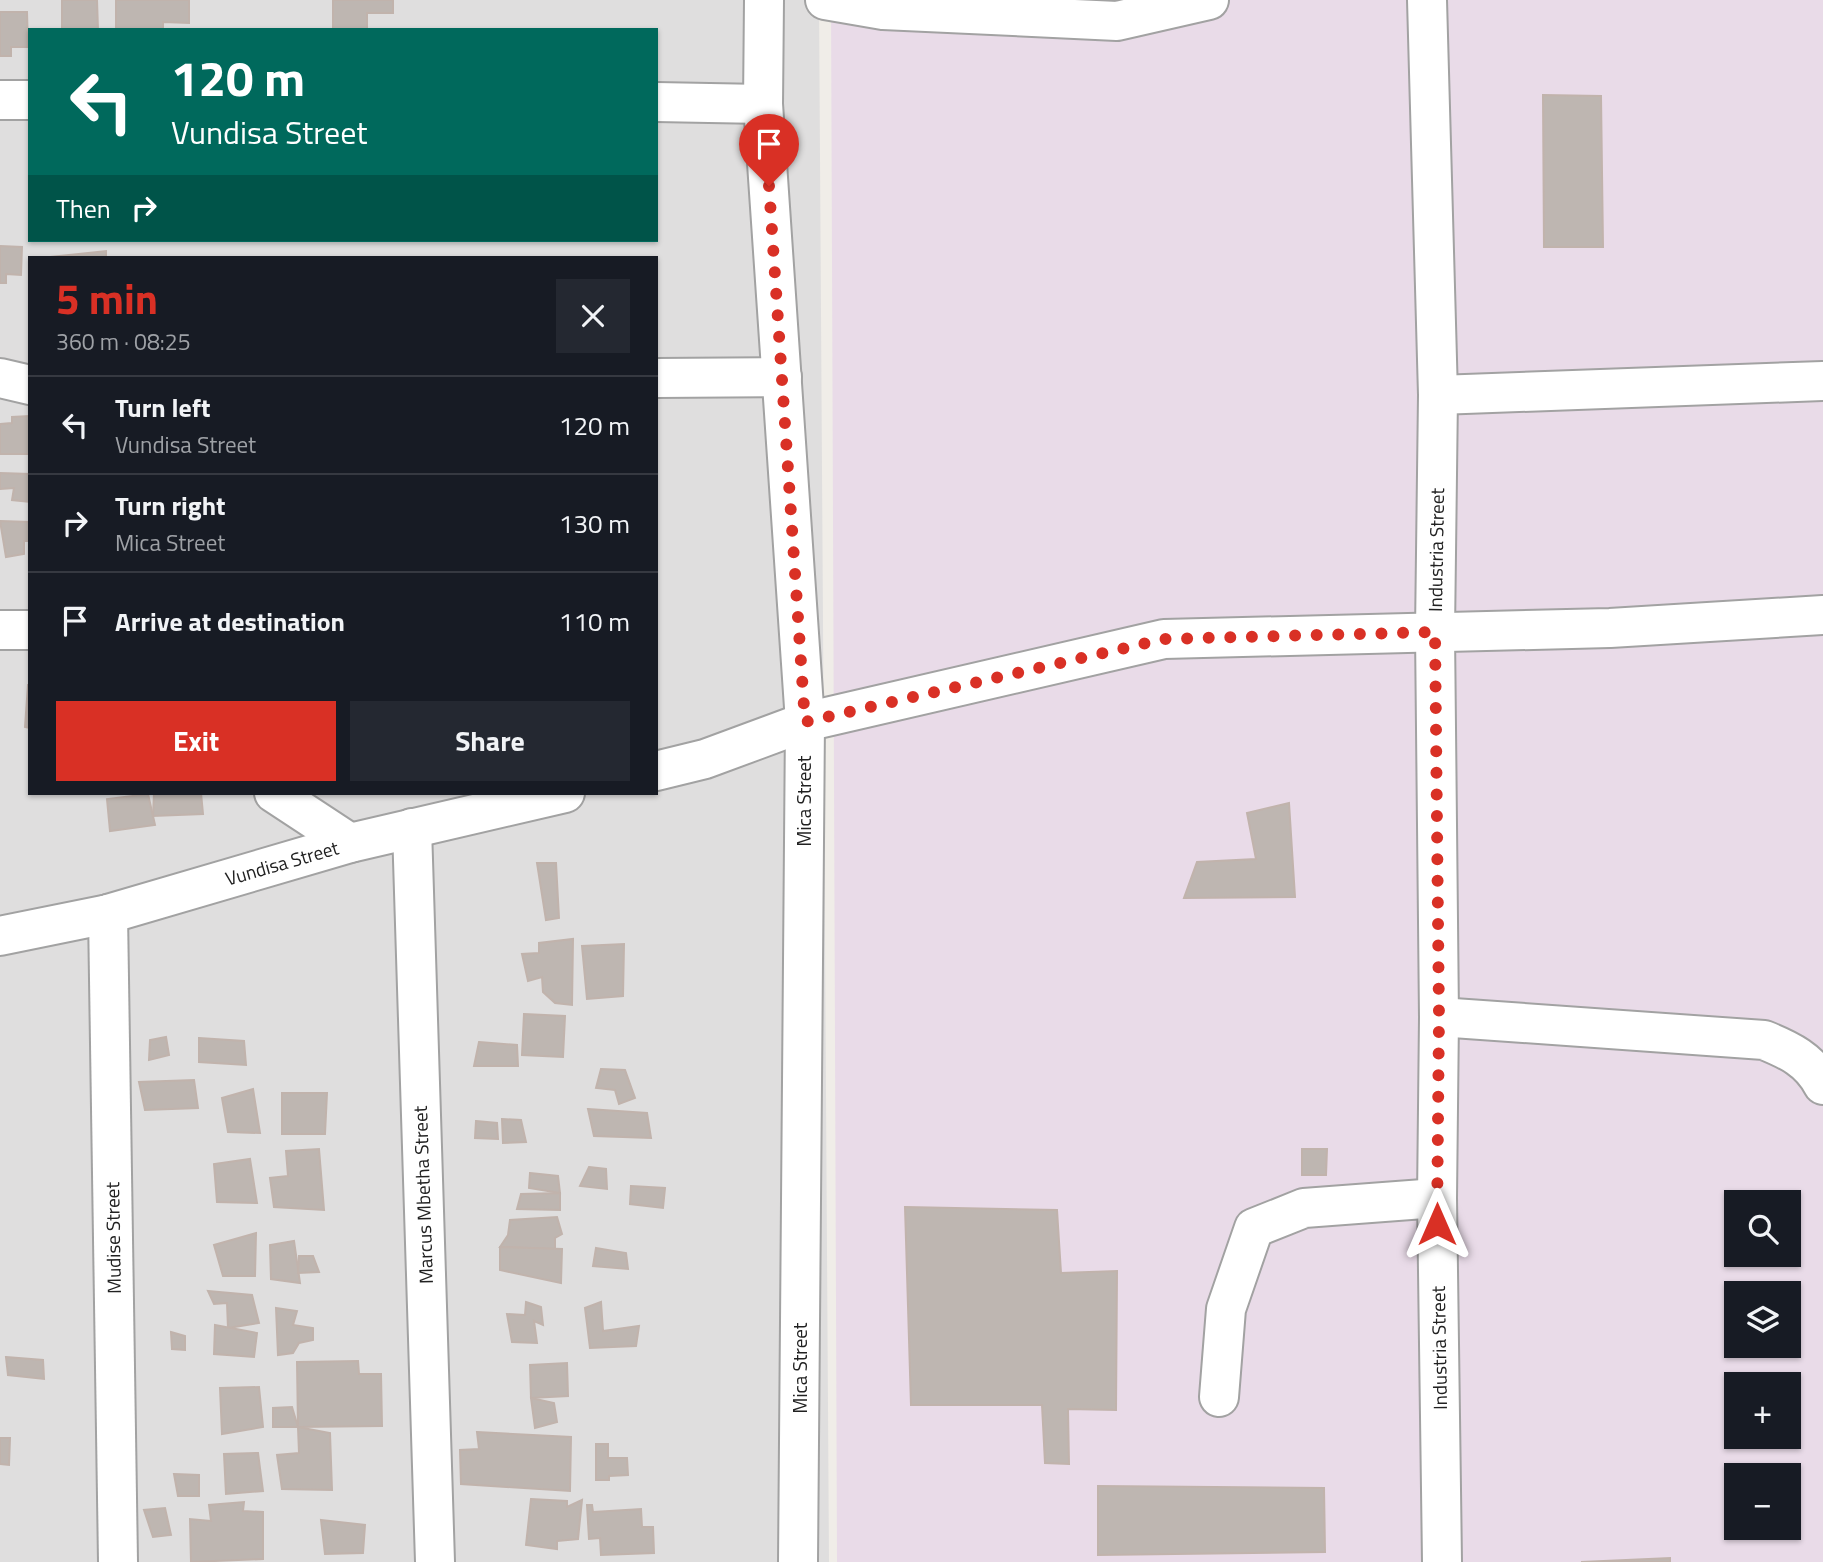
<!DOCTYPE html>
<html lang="en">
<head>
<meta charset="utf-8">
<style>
  body { margin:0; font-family:"Titillium Web",sans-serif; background:#242831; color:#f1f3f6; height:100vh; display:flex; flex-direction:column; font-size:26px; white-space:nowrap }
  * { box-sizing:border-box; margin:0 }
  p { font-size:23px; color:#9ea1a6 }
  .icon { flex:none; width:38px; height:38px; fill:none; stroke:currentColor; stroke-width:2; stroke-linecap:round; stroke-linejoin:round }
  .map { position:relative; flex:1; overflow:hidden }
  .details { position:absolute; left:28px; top:256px; width:630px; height:539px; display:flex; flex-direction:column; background:#171b24; border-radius:0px; box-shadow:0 2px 5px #0004 }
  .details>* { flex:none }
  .hud { position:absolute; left:28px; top:28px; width:630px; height:214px; border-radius:0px; box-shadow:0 2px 5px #0004; background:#00695c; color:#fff; overflow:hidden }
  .buttons { position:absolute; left:1724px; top:1190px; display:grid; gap:14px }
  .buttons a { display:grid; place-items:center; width:77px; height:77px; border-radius:0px; background:#171b24; box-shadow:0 2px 5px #0004; font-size:35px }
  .pin { position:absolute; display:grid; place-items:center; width:60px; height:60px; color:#fff; margin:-72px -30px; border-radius:50% 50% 50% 0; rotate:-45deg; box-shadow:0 0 7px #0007 }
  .pin .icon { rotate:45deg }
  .me { position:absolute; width:77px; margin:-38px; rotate:0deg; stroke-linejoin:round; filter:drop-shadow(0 0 5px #0008) }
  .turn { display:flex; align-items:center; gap:24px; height:147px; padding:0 28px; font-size:32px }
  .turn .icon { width:91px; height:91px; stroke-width:2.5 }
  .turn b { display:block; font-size:49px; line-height:60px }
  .then { display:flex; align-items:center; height:66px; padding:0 28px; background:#0003; gap:14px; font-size:26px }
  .round { display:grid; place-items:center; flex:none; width:74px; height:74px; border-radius:0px; background:#242831 }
  .headline { display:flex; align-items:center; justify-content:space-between; height:119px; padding:0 28px }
  h1 { font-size:42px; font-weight:700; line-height:52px; color:#d93025 }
  .cta { display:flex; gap:14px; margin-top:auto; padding:14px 28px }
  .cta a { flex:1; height:80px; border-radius:0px; background:#d93025; color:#fff; font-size:28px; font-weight:700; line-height:80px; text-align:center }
  .cta a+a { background:#242831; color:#f1f3f6 }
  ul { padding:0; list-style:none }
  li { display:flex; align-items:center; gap:21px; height:98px; padding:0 28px; border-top:2px solid #363941 }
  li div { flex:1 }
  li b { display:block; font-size:26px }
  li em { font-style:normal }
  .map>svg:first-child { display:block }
  .residential { fill:#dfdede; fill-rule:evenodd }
  .industrial { fill:#e9dbe8; fill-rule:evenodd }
  .building { fill:#beb6b1; stroke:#c1b3ac; stroke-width:2 }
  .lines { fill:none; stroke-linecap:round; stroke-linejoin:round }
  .minor-casing { stroke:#a2a2a2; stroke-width:42 }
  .minor { stroke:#fff; stroke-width:38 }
  .route { stroke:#d93025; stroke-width:12; stroke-dasharray:0 21.6 }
  .labels { text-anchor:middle; stroke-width:5; stroke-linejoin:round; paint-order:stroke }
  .street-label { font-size:19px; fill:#212121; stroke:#fff }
</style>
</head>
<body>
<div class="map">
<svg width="1823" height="1562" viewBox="0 0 1823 1562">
  <rect width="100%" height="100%" fill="#f0ede8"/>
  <!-- residential -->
  <path class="residential" d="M0,0H819L829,1562H0ZM30,30H656V240H30ZM30,257H656V793H30Z"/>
  <!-- industrial -->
  <path class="industrial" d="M831,0H1823V1562H837ZM1736,1202H1788V1255H1736ZM1736,1293H1788V1346H1736ZM1736,1384H1788V1437H1736ZM1736,1475H1788V1528H1736Z"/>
  <!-- building -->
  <g class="building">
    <path d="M62,0H97L98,30H62Z"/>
    <path d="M116,0H189V23L163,22V30H116Z"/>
    <path d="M333,0H393V13H367V30H333Z"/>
    <path d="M0,12H27L28,47H11V56H0Z"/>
    <path d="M1543,95L1601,96L1603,247H1544Z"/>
    <path d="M0,246L22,247L21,275L6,274V283H0Z"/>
    <path d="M106,251V257H50Z"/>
    <path d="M29,416V454H0V424L12,423V417Z"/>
    <path d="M0,473L30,474V502L12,500L14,488L0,489Z"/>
    <path d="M0,521L30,522V541H24V554L6,557Z"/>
    <path d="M28,685H30V728L25,727Z"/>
    <path d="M154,793H201L203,814L153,816Z"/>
    <path d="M148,794L155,825L110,831L107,799Z"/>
    <path d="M1289,803L1295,897L1184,898L1197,862L1256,859L1247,813Z"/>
    <path d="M537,863H556L559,918L546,920Z"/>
    <path d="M573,939L572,1005L555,1003L543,992L542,977L528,981L522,954L539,953V943Z"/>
    <path d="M624,944L623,996L587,999L582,946Z"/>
    <path d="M524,1014L565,1016L563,1057L522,1055Z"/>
    <path d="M166,1037L169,1055L149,1060L150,1040Z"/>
    <path d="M199,1038L244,1041L246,1065L199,1062Z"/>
    <path d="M479,1042L517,1045L518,1066H474Z"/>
    <path d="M601,1069L625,1070L635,1098L619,1104L615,1090L596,1088Z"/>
    <path d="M194,1080L198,1108L145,1110L139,1082Z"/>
    <path d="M253,1089L260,1133L228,1132L222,1098Z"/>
    <path d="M282,1093H327L325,1134H282Z"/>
    <path d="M588,1109L647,1113L651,1138L594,1136Z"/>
    <path d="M502,1119L521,1120L526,1142L503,1143Z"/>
    <path d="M476,1121L497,1123L498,1139L475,1138Z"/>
    <path d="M319,1149L324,1210L274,1207L270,1178L288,1176L286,1151Z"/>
    <path d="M1302,1149H1327L1326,1175H1302Z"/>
    <path d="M250,1159L257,1203L217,1202L214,1164Z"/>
    <path d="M589,1167L606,1169L607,1189L580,1186Z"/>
    <path d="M530,1173L558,1176L560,1193L529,1188Z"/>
    <path d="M631,1186L665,1188L663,1208L630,1204Z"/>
    <path d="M560,1193V1210L517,1209L521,1194Z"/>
    <path d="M905,1207L1057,1210L1061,1273L1117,1271L1116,1410L1068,1409L1069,1464L1045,1463L1042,1405H911Z"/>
    <path d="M557,1217L562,1234L555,1238V1249L500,1247L508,1235L510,1220Z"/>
    <path d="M256,1233L255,1276H223L214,1245Z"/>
    <path d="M294,1241L300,1283L271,1279L270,1245Z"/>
    <path d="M500,1247L562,1249L561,1283L500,1270Z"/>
    <path d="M596,1248L626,1253L628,1269L593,1266Z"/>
    <path d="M299,1256H313L319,1272L298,1273Z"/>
    <path d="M208,1291L252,1295L259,1323L228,1328L227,1303L214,1304Z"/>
    <path d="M526,1302L541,1307L543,1325L534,1321L537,1343L512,1342L507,1314L525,1315Z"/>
    <path d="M601,1302L603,1331L639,1326L636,1346L590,1348L585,1308Z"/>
    <path d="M276,1308L297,1311L293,1325L313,1328V1340L299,1343L293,1353L278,1355Z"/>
    <path d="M215,1325L257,1333L254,1357L214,1354Z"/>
    <path d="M171,1332L185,1336V1350L172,1349Z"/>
    <path d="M6,1357L43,1360L44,1379L8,1375Z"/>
    <path d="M358,1361L359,1374H381L382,1426L298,1427L297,1362Z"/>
    <path d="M567,1363L568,1396L531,1398L530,1365Z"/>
    <path d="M259,1387L263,1427L222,1434L220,1388Z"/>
    <path d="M531,1398L554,1403L557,1422L535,1428Z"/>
    <path d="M292,1407L298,1427H273V1408Z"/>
    <path d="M298,1427L330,1433L332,1490L282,1489L277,1455L299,1453Z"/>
    <path d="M477,1432L571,1437L570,1491L461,1484L460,1450L479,1449Z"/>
    <path d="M0,1438H10L9,1465L0,1464Z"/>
    <path d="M596,1444H608V1458H627L628,1475L609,1476V1480H596Z"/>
    <path d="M258,1453L263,1491L226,1494L224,1454Z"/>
    <path d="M174,1474L199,1475V1496H178Z"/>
    <path d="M1098,1486L1324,1488L1325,1552L1098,1555Z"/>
    <path d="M531,1499L567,1501V1507L582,1500L578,1539L557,1541V1549L526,1545Z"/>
    <path d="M244,1502L243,1511L263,1512V1559L191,1562L190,1519L211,1521L209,1505Z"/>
    <path d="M587,1505H592L593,1512L641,1509L642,1527H653L654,1553L601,1555L600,1538L589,1539Z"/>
    <path d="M165,1508L171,1535L153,1537L144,1510Z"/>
    <path d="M321,1520L365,1525L363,1553L325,1554Z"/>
    <path d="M1670,1558V1562H1581Z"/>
  </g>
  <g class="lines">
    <!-- minor casing -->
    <g class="minor-casing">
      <g id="minor">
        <path d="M764,0L763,104L805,722L798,1562"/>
        <path d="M825,0L883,10L1117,21L1209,0"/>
        <path d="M1427,0L1438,395L1435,632L1439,1017L1437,1198L1442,1562"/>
        <path d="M0,100H30"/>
        <path d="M656,102L763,104"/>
        <path d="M0,378L30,385"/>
        <path d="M656,378L782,377"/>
        <path d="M1438,395L1823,381"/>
        <path d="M0,630H30"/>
        <path d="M656,771L705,759L805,722L1164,639L1610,628L1823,615"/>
        <path d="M274,793L350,843"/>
        <path d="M412,828L435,1562"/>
        <path d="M108,914L118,1562"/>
        <path d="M0,936L108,914L350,843L565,793"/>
        <path d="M1439,1017L1764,1040C1789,1050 1810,1060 1823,1085"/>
        <path d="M1219,1397L1226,1309L1254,1228L1304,1208L1437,1198"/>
      </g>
    </g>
    <!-- minor -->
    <use href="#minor" class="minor"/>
  </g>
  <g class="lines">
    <!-- route -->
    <path class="route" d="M769,186L805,722L1164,639L1435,632L1439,1017L1437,1224"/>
  </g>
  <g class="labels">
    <!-- street labels -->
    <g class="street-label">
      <text transform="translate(1436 550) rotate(-89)" y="7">Industria Street</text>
      <text transform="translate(804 801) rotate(-90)" y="7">Mica Street</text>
      <text transform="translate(282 863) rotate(-16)" y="7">Vundisa Street</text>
      <text transform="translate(423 1195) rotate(-92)" y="7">Marcus Mbetha Street</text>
      <text transform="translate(113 1238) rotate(-91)" y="7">Mudise Street</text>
      <text transform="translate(1439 1348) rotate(-91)" y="7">Industria Street</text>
      <text transform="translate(800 1368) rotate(-90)" y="7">Mica Street</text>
    </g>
  </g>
</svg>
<div class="buttons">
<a><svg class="icon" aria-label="search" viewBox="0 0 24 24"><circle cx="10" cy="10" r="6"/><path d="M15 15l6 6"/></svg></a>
<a><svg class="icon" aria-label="layers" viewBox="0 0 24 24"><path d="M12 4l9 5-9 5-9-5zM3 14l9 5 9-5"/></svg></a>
<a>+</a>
<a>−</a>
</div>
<div class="pin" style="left:769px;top:186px;background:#d93025"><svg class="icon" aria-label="arrive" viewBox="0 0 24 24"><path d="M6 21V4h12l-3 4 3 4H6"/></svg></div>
<svg class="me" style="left:1437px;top:1224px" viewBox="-20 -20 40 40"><path d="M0-17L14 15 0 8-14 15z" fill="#d93025" stroke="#fff" stroke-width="4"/></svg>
<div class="hud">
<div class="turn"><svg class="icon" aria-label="left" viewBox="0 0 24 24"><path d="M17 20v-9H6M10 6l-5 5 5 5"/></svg><div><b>120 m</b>Vundisa Street</div></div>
<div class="then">Then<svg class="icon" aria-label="right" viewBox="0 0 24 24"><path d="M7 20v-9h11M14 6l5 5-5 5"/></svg></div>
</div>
<section class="details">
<div class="headline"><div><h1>5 min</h1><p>360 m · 08:25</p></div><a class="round"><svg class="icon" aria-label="close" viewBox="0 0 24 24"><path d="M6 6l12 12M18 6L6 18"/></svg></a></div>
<ul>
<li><svg class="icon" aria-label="left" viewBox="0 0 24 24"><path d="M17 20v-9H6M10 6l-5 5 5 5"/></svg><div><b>Turn left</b><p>Vundisa Street</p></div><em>120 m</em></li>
<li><svg class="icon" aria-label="right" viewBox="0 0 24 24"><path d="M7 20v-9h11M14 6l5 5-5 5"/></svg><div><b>Turn right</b><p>Mica Street</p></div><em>130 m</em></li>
<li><svg class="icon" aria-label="arrive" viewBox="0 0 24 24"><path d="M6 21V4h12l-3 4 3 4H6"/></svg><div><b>Arrive at destination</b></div><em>110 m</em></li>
</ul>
<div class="cta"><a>Exit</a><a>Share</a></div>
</section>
</div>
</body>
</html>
